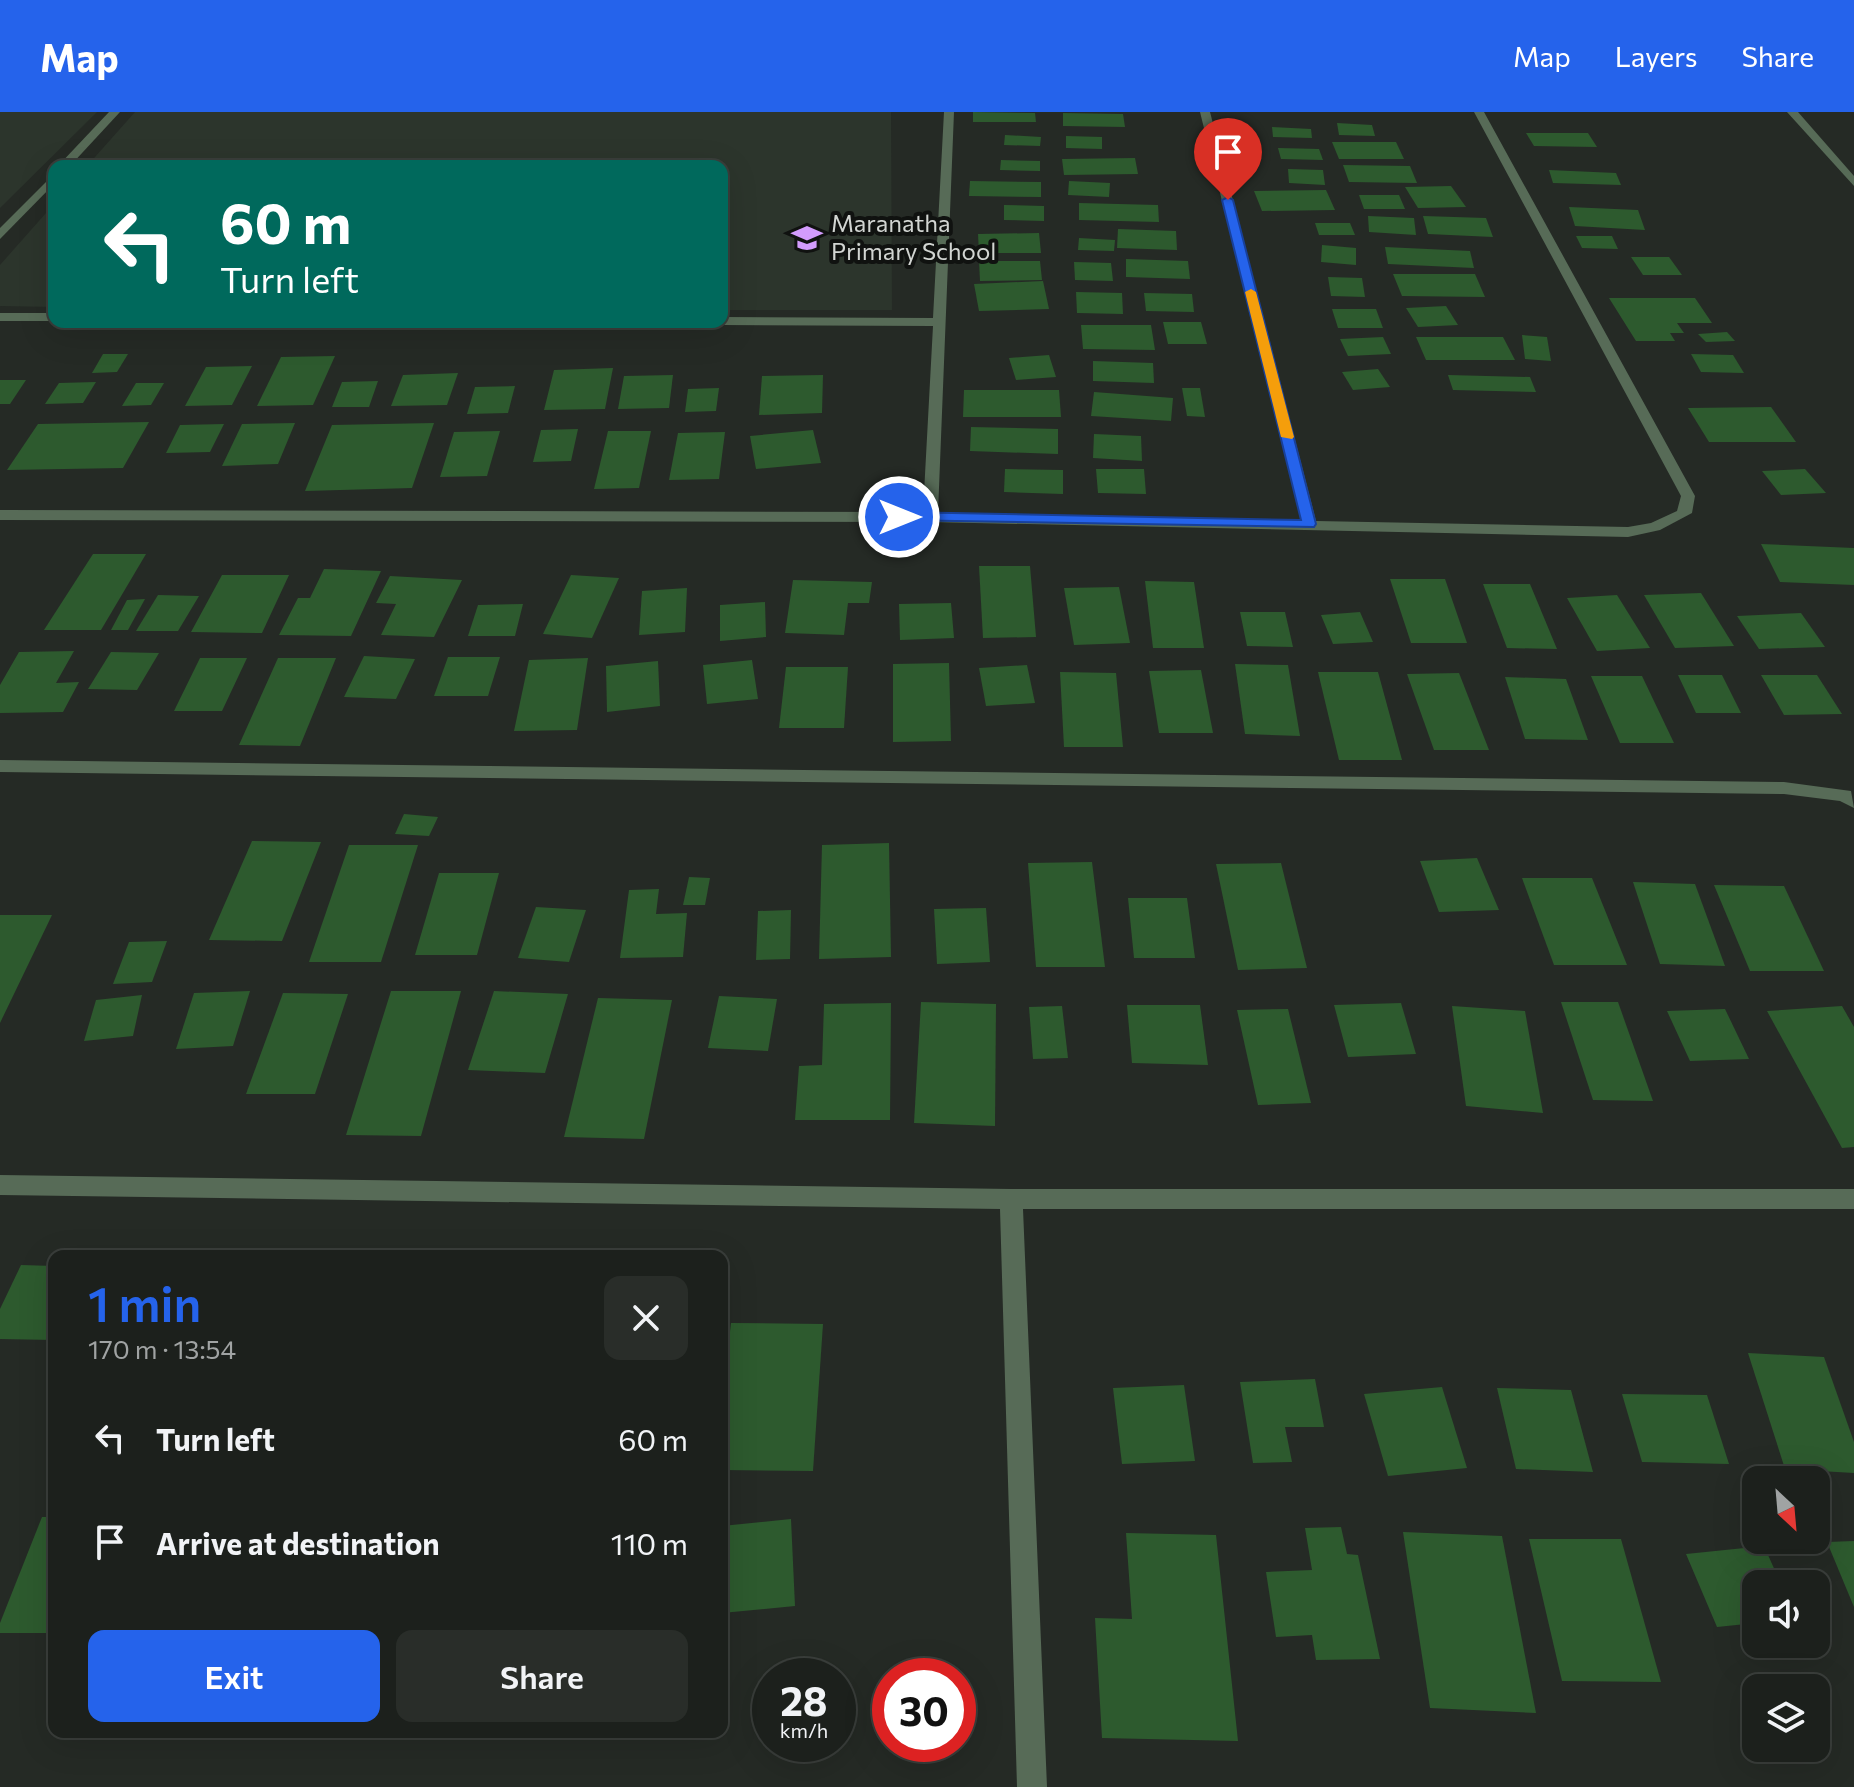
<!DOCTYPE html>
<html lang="en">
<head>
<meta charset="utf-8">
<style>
  body { margin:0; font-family:Commissioner,sans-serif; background:#292d29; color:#f1f3f6; height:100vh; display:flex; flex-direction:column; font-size:30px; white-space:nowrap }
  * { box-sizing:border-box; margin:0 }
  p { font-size:26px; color:#a0a3a3 }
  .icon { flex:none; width:44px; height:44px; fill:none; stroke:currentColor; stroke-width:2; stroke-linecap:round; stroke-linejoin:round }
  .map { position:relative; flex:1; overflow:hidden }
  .drawer { position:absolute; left:48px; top:1138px; width:680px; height:488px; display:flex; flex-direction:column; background:#1c201c; border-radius:16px; box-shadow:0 8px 32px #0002,0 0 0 2px #3a3e3b }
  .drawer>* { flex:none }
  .guide { position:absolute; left:48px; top:48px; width:680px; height:168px; border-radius:16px; box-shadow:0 8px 32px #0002,0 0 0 2px #3a3e3b; background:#00695c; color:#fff; overflow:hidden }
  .needle { width:52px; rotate:154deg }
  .fabs { position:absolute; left:1742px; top:1354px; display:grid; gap:16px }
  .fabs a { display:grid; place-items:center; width:88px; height:88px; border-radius:16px; background:#1c201c; box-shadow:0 8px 32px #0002,0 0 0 2px #3a3e3b; font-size:40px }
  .speed { position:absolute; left:752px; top:1546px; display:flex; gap:16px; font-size:40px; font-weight:700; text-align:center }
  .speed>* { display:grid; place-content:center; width:104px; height:104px; border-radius:50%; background:#1c201c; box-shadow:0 8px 32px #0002,0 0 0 2px #3a3e3b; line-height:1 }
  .speed small { font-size:20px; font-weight:400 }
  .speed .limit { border:12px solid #d22; background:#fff; color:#111 }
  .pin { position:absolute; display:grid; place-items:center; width:68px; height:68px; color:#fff; margin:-82px -34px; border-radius:50% 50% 50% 0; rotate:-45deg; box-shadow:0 0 8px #0007 }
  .pin .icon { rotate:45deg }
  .me { position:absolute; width:88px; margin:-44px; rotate:90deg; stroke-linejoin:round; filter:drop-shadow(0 0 6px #0008) }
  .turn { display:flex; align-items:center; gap:28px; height:168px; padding:0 40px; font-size:36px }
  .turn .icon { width:104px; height:104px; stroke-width:2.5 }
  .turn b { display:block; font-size:56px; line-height:68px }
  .round { display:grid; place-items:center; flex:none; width:84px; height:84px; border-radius:16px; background:#292d29 }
  .head { display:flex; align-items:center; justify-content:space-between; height:136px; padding:0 40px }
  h1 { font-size:48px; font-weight:600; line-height:60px; color:#2563eb }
  .primary-button { display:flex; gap:16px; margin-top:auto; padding:16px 40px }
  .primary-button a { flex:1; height:92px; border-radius:16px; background:#2563eb; color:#fff; font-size:32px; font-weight:600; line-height:92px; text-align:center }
  .primary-button a+a { background:#292d29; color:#f1f3f6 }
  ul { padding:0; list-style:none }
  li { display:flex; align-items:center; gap:24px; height:104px; padding:0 40px }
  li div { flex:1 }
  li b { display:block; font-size:30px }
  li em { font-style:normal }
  header { display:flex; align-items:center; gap:48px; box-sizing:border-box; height:112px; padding:0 40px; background:#2563eb; color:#fff }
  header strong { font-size:38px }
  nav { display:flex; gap:44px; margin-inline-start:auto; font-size:28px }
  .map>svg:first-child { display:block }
  .built { fill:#2c352c }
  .building { fill:#2d5a2e }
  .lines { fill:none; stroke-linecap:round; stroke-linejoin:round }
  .minor { fill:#576b57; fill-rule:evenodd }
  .route { fill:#2563eb; stroke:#184099; stroke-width:2 }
  .slow { fill:#f59e0b }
  .labels { text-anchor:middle; stroke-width:8; stroke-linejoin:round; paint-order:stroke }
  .far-poi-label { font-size:24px; fill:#d2d5d2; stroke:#101210; text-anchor:start }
</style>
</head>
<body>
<header>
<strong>Map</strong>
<nav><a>Map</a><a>Layers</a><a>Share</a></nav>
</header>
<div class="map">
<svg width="1854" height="1675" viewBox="0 0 1854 1675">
  <rect width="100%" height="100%" fill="#252a25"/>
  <!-- built -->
  <g class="built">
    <path d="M0,0H97L0,96Z"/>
    <path d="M135,0H891L892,198H722V54H87Z"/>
    <path d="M54,92V195L0,194V153Z"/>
  </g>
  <!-- building -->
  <g class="building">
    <path d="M973,0L1035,1L1036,10H973Z"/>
    <path d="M1063,1L1123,2L1125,15L1063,14Z"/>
    <path d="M1337,11L1372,13L1375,24L1339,23Z"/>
    <path d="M1272,15L1311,17L1312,26L1273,25Z"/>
    <path d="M1526,21H1588L1597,35L1534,34Z"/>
    <path d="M1005,23L1041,25L1040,34L1004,33Z"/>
    <path d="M1066,24L1102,25V37L1066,36Z"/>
    <path d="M1332,30H1396L1404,47H1339Z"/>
    <path d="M1278,36L1319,37L1323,48L1281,47Z"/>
    <path d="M1135,46L1138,62L1064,63L1062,47Z"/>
    <path d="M1001,48L1040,49V59L1000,58Z"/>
    <path d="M1343,53L1410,54L1417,71L1349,70Z"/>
    <path d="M1288,57L1323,58L1325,73L1289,71Z"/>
    <path d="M1549,58L1616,61L1621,73L1553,71Z"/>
    <path d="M970,69L1041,70V85L969,84Z"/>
    <path d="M1069,69L1110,71L1109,85L1068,83Z"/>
    <path d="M1451,74L1466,95L1418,96L1405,75Z"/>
    <path d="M1326,78L1335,98L1262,99L1254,79Z"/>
    <path d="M1359,83H1399L1405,97H1364Z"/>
    <path d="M1079,91L1158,93L1159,110L1079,108Z"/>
    <path d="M1004,93L1044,94V109L1004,108Z"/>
    <path d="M1569,95L1638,98L1645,118L1575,114Z"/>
    <path d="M1368,104L1414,106L1416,123L1369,120Z"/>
    <path d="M1423,104L1486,106L1493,125L1428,122Z"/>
    <path d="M1315,111H1350L1355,123H1319Z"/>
    <path d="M1118,117L1176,119L1177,138L1117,136Z"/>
    <path d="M1039,121L1041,141H979L978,122Z"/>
    <path d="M1576,124H1612L1618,137L1582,136Z"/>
    <path d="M1079,126L1115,128L1114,139L1078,138Z"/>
    <path d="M1322,133L1356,136V153L1321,150Z"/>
    <path d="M1385,135L1470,139L1474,156L1388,152Z"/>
    <path d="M1631,145H1669L1682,163H1643Z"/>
    <path d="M1126,147L1188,149L1190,167L1126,165Z"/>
    <path d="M979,149H1040L1042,168L980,169Z"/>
    <path d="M1074,150L1111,151L1113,169L1075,168Z"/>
    <path d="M1393,162H1475L1485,185L1402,184Z"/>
    <path d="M1328,165L1362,166L1365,185L1331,184Z"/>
    <path d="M1043,169L1049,197L979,199L974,172Z"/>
    <path d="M1076,180L1122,181L1123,202L1077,201Z"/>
    <path d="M1144,181L1192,182L1194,200L1146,199Z"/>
    <path d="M1609,186H1695L1712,211H1677L1684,221H1670L1675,229H1636Z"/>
    <path d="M1446,194L1458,213L1418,215L1406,196Z"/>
    <path d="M1332,197H1376L1383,216H1338Z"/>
    <path d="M1163,210H1201L1207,232H1168Z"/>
    <path d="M1081,213H1151L1155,238L1083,237Z"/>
    <path d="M1727,220L1735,229L1706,230L1698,222Z"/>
    <path d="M1522,223L1547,225L1551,249L1525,247Z"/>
    <path d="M1383,225L1391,242L1348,244L1340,227Z"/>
    <path d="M1416,225H1503L1515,248H1426Z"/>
    <path d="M103,242H128L117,260L92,261Z"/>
    <path d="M1691,242L1733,243L1744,261L1701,260Z"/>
    <path d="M1049,243L1056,265L1016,268L1009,246Z"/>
    <path d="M335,244L313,293L257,294L281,245Z"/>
    <path d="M1093,249L1153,251L1154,271L1093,269Z"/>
    <path d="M252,254L232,293L185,294L206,255Z"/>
    <path d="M613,256L605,297L544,298L554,258Z"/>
    <path d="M1378,257L1390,275L1353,278L1342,260Z"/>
    <path d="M458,261L447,293L391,294L403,263Z"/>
    <path d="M673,263L669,296L618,297L624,264Z"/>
    <path d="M823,263L822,301L759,303L762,264Z"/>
    <path d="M1448,263L1530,265L1536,280L1453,278Z"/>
    <path d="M0,268H26L10,292H0Z"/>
    <path d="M378,269L369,295H332L342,270Z"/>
    <path d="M96,270L83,291L45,292L59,271Z"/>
    <path d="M136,271H164L151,293L122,294Z"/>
    <path d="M515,274L508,301L467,302L475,275Z"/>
    <path d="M719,276L716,299L685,300L688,277Z"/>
    <path d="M1182,276H1200L1205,305L1187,304Z"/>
    <path d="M964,278H1059L1061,305H963Z"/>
    <path d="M1094,280L1173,286L1171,309L1091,304Z"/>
    <path d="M1771,295L1796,330H1709L1688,296Z"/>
    <path d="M149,310L123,356L7,358L38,312Z"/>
    <path d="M295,311L278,352L222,354L242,312Z"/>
    <path d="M434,311L412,376L305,379L332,313Z"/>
    <path d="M224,312L210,340L166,341L180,313Z"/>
    <path d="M971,315L1058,317V342L970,339Z"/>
    <path d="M578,317L571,349L533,350L541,318Z"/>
    <path d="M813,318L821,351L756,357L750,324Z"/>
    <path d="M500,319L487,364L440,365L454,320Z"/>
    <path d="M608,319H651L639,376L594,377Z"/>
    <path d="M725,320L719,367L669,368L678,321Z"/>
    <path d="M1094,322L1141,324L1142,349L1093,346Z"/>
    <path d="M1005,357L1063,358V382L1004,380Z"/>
    <path d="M1096,357H1144L1146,382L1098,381Z"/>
    <path d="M1805,357L1826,381L1781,383L1762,359Z"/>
    <path d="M1761,432L1854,436V473L1780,470Z"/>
    <path d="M93,442H146L101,518H44Z"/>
    <path d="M979,454H1030L1036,525L983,526Z"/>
    <path d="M324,457L381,459L351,524L279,523L298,486H310Z"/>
    <path d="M222,463H289L262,521L191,520Z"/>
    <path d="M571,463L619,466L592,526L543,522Z"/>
    <path d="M390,464L462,468L434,525L381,523L396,492L376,491Z"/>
    <path d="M1390,467H1445L1467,531H1411Z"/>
    <path d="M793,468L872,470L869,491H848L844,523L785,521Z"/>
    <path d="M1145,469L1194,470L1204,536H1153Z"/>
    <path d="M1483,472H1530L1557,537L1507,536Z"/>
    <path d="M1119,475L1130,531L1074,533L1064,476Z"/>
    <path d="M687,476L685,520L639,523L642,479Z"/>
    <path d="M1701,481L1734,534L1675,536L1644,483Z"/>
    <path d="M158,483L199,484L178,519H136Z"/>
    <path d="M1617,483L1650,536L1597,539L1567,486Z"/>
    <path d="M145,487L128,518H111L127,488Z"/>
    <path d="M765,490L766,525L720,529V493Z"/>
    <path d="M951,491L954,526L900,528L899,492Z"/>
    <path d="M523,492L515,524H468L478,493Z"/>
    <path d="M1240,500H1285L1293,535L1247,534Z"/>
    <path d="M1360,500L1373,530L1333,532L1321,503Z"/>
    <path d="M1801,501L1825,535L1759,537L1737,504Z"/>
    <path d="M74,539L56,571L79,570L63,600L0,601V573L19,540Z"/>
    <path d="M111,540L159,541L137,578L88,577Z"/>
    <path d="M364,544L415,547L396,587L344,585Z"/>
    <path d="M448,545H500L488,584H434Z"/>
    <path d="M200,546H247L222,599H174Z"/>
    <path d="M278,546H336L300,634L239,633Z"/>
    <path d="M588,546L577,618L514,619L529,548Z"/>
    <path d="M752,548L758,587L707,592L703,553Z"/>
    <path d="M658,549L660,594L607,600L606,554Z"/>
    <path d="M949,551L951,629L893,630V552Z"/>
    <path d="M1235,552L1288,553L1300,624L1245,622Z"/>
    <path d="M1027,553L1035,591L986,594L979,556Z"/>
    <path d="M786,555H848L844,616H779Z"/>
    <path d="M1201,558L1213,621H1159L1149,559Z"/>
    <path d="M1060,560L1116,561L1123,635H1064Z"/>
    <path d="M1318,560H1378L1402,648H1339Z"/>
    <path d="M1459,561L1489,638H1434L1407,562Z"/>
    <path d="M1678,563H1722L1741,601H1696Z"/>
    <path d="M1761,563H1817L1842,602L1784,603Z"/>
    <path d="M1591,564H1642L1674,631H1620Z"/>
    <path d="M1505,565L1566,567L1588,628L1525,627Z"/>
    <path d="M404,702L438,705L429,724L395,722Z"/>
    <path d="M252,729L321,730L282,829L209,828Z"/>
    <path d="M889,731L891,845L819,847L822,733Z"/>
    <path d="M349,733H418L381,850H309Z"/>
    <path d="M1477,746L1499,798L1439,800L1420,749Z"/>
    <path d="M1092,750L1105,855H1036L1028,751Z"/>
    <path d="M1281,751L1307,856L1238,858L1216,752Z"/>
    <path d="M439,761H499L477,843H415Z"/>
    <path d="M689,765L710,766L705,793H683Z"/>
    <path d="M1522,766H1592L1627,853H1554Z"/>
    <path d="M1633,770L1695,772L1725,854L1660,852Z"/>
    <path d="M1714,773L1784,774L1824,859H1750Z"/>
    <path d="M659,777L656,802L687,801L683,845L620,846L629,778Z"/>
    <path d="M1128,786H1187L1195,846H1134Z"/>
    <path d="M536,795L586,798L569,850L518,846Z"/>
    <path d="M986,796L990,850L937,852L934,797Z"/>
    <path d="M791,798L790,847L756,848L758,799Z"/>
    <path d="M0,803H52L0,911Z"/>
    <path d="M167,829L152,870L113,872L129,830Z"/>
    <path d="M250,879L233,934L176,937L194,881Z"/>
    <path d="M391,879H461L421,1024L346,1023Z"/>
    <path d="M494,879L568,882L545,961L468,958Z"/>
    <path d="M283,881L348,882L315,982H246Z"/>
    <path d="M142,883L133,924L84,929L96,888Z"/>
    <path d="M719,884L777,887L768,939L708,936Z"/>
    <path d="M598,886L672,888L644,1027L564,1025Z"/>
    <path d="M921,890L996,892L995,1014L914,1011Z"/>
    <path d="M1561,890H1618L1653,989L1593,988Z"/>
    <path d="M891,891L890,1008H795L799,954L822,953L824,892Z"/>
    <path d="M1401,891L1416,942L1348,945L1334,893Z"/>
    <path d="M1127,893H1200L1208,953L1132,951Z"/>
    <path d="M1062,894L1068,946L1033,947L1029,895Z"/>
    <path d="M1452,894L1525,899L1543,1001L1466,994Z"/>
    <path d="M1842,894L1854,915V1035L1842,1036L1767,899Z"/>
    <path d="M1288,897L1311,991L1258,993L1237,898Z"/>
    <path d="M1725,897L1749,947L1690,949L1667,899Z"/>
    <path d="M21,1153L54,1154V1228L0,1227V1197Z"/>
    <path d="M731,1211L823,1212L813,1359L722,1358V1288Z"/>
    <path d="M1748,1241L1824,1245L1854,1330V1361L1785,1357Z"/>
    <path d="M1315,1267L1324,1315H1285L1292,1350L1253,1351L1240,1270Z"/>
    <path d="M1184,1273L1195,1349L1122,1352L1113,1276Z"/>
    <path d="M1442,1275L1467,1356L1388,1364L1364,1282Z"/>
    <path d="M1497,1276L1571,1278L1593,1360L1516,1357Z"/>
    <path d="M1622,1282L1707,1283L1729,1352L1642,1350Z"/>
    <path d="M42,1405H54V1521H0V1511Z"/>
    <path d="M791,1407L795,1494L722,1501V1414Z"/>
    <path d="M1341,1415L1347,1442L1358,1443L1380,1547L1316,1548L1312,1523L1276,1525L1266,1460L1312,1458L1305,1416Z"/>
    <path d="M1403,1420L1502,1424L1536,1601L1430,1596Z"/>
    <path d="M1126,1421L1216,1423L1238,1629L1102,1626L1095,1506L1132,1507Z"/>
    <path d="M1529,1427H1621L1661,1570L1562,1569Z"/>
    <path d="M1854,1429V1495L1827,1430Z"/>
    <path d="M1764,1434L1781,1472H1756V1511L1717,1515L1686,1442Z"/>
  </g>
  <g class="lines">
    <!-- minor -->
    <g class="minor">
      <path d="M109,0H120L70,54H58Z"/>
      <path d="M944,0H954L938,401L1301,408L1200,0H1210L1316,409L1628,415L1651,411L1677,399L1681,384L1474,0H1484L1695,384L1692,401L1660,418L1628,425L930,410L0,408V398L923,400L933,214L722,213L716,210H722V205L933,206Z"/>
      <path d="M1787,0H1798L1854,64V74Z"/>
      <path d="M54,62V72L0,127V116Z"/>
      <rect x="0" y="201" width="54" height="8"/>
      <path d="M0,648L1784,670L1851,679L1854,696L1840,689L1784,682L0,660Z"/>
      <path d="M0,1063L1011,1077H1854V1097H1023L1047,1675H1017L1000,1097L0,1083Z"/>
    </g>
  </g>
  <!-- route -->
  <path class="route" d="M1228,85L1233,88L1316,412L1314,415L894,408V402L899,400L1301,408L1222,88Z"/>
  <!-- slow -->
  <path class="slow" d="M1251,177L1256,180L1294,325L1292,327L1281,325L1245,180Z"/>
  <!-- icons -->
  <defs>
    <g id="school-bare" transform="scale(2.4)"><path d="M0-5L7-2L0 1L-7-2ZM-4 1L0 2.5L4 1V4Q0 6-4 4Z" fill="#d39cfd" stroke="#101210" stroke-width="2.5" paint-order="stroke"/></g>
  </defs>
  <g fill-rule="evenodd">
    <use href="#school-bare" x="807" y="126"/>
  </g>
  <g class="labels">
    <!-- far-poi labels -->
    <g class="far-poi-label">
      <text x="831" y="120">Maranatha<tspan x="831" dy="28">Primary School</tspan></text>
    </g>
  </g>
</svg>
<div class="fabs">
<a><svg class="needle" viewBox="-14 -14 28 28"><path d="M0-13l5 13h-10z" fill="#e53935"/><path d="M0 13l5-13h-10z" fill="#a0a3a3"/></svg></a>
<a><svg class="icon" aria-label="sound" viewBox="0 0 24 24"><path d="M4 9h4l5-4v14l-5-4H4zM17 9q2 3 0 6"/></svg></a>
<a><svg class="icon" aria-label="layers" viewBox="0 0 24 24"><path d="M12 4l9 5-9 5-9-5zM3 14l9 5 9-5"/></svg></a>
</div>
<div class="speed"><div>28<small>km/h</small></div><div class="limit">30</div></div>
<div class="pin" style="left:1228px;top:88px;background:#d93025"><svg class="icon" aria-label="arrive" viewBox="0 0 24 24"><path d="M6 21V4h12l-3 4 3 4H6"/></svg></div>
<svg class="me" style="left:899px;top:405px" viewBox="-20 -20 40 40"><circle r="17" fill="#2563eb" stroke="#fff" stroke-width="3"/><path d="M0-11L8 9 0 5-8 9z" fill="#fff"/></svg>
<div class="guide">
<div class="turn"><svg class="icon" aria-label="left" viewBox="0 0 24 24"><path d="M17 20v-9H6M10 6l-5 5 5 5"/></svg><div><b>60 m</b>Turn left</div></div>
</div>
<section class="drawer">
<div class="head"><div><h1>1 min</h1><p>170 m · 13:54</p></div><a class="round"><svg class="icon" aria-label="close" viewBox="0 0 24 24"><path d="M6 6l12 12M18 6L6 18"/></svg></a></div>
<ul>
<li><svg class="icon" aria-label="left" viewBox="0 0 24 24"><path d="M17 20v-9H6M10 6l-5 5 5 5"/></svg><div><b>Turn left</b></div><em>60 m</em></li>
<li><svg class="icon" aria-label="arrive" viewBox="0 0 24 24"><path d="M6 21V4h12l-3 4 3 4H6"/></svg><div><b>Arrive at destination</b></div><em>110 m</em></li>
</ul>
<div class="primary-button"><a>Exit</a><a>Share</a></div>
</section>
</div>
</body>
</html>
